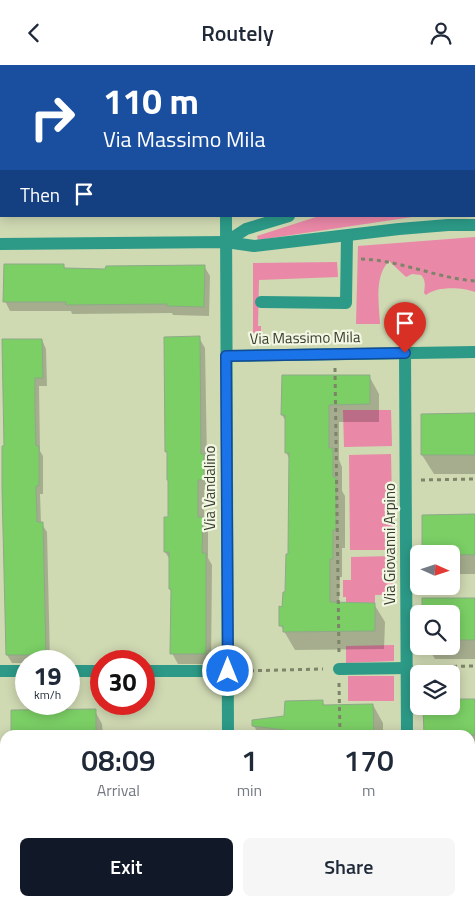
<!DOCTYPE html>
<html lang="en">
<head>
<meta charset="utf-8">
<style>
  body { margin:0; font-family:"Titillium Web",sans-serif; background:#f6f6f7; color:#1f2937; height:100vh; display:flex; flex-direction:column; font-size:19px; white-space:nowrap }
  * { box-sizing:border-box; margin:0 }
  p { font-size:16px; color:#747a83 }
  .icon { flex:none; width:28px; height:28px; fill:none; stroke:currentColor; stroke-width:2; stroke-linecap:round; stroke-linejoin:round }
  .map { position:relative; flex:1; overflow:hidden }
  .sheet { position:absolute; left:0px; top:665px; width:475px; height:176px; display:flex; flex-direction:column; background:#fff; border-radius:15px 15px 0 0; box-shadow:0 2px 12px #0003 }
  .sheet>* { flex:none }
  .banner { position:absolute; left:0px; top:0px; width:475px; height:152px; box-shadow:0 2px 12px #0003; background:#1a4fa0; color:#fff; overflow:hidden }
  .needle { width:32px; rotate:93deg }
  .tools { position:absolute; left:410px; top:480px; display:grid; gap:10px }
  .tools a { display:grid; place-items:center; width:50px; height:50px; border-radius:8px; background:#fff; box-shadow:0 2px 12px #0003; font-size:25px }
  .speed { position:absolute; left:15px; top:585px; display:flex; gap:10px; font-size:25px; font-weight:700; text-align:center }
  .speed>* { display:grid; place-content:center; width:65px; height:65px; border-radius:50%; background:#fff; box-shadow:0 2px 12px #0003; line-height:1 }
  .speed small { font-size:12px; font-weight:400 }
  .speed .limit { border:8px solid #d22; background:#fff; color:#111 }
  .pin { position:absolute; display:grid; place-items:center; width:42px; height:42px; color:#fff; margin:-51px -21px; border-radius:50% 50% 50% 0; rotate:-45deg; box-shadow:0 0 5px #0007 }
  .pin .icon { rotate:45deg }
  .me { position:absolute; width:55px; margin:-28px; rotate:0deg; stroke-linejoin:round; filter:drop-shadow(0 0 4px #0008) }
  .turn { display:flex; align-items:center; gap:18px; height:105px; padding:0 20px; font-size:22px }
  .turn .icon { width:65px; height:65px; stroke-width:2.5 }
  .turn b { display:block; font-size:35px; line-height:42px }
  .then { display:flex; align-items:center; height:48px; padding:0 20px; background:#0003; gap:10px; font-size:19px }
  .eta { display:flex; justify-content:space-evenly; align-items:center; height:85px; text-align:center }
  .eta b { font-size:30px; font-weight:600; line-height:35px }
  .cta { display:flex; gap:10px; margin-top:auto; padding:10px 20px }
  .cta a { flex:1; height:58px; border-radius:8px; background:#111827; color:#fff; font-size:20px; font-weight:600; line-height:58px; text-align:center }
  .cta a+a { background:#f6f6f7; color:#1f2937 }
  header { display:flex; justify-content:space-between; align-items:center; height:65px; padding:0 20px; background:#fff; font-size:22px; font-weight:600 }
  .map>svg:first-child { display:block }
  .green { fill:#ea88a8 }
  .shadow { fill:#0003 }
  .building { fill:#7bcf65; stroke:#8fa989 }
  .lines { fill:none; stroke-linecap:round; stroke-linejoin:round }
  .path { stroke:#7e846a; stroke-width:3; stroke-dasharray:4 4; stroke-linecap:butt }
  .minor { stroke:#2c9a87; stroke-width:12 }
  .route-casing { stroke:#114b97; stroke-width:12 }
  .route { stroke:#1a73e8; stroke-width:9 }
  .labels { text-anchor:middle; stroke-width:4.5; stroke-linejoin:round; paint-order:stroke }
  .street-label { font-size:15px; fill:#3a3e2e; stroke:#f2f7e3 }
</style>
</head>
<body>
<header><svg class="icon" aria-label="back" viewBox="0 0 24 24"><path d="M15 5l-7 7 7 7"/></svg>Routely<svg class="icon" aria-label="person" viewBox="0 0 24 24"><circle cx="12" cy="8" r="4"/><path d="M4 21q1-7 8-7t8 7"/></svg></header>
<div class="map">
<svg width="475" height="841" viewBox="0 0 475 841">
  <rect width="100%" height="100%" fill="#cfd9b2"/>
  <!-- green -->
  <g class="green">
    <path d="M319,151H419L258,175L257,171Z"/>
    <path d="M475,172V227C462,222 437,221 426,230L424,228C425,221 426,215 421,210L412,209L406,212L389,196C374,211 379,239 380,259H356L358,181Z"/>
    <path d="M337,197L338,212L259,215L258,261H261V268H253V198Z"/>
    <path d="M343,345H391L392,381L344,382Z"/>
    <path d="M391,389L393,485H350L349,390Z"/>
    <path d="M393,491V530H375V538L346,537V532H343V515H351V492Z"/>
    <path d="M394,580V596L346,598V581Z"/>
    <rect x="348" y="611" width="46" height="25"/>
  </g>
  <!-- shadow -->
  <g class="shadow">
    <rect x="4" y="0" width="32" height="1"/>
    <rect x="74" y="0" width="129" height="1"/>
    <path d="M255,0H262L270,1H255Z"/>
    <path d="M63,200L66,204L107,205L204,201L210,211L209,251L173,250L172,248L72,249L71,246H10L5,236Z"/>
    <path d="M199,273L205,283L207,396L209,401V425H204V456L208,464V493L212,500L211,599H178L172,588V528L170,524L171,496L165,487L169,453L168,391L166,386Z"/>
    <path d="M42,275L46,284L47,321H39L40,386L43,391V429H40L41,458L47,467L50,596H26V598H12L7,590L5,383Z"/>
    <path d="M369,311L379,329V357H339V395L342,402V426L345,431V483H342V512H340L339,539H374L385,557L384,584L295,585L281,561L286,528L289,491L290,395L286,387V356L282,350Z"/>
    <path d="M475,349V409H434L422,390Z"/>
    <path d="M475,450V509H451V489Z"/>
    <path d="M475,534V594H435L427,581H451V549Z"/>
    <path d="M475,635V695H470V670H425L451,641Z"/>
    <path d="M322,636L325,641L373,640L383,658V670H259L254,661L285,652Z"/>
    <path d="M95,646L102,659L103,670H12Z"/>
    <rect x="470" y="713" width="5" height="58"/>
    <path d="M470,814H475V841H428V836H470Z"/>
    <path d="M14,836H58V839H93V836H217V841H14Z"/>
    <path d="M292,836H346V839H342V841H292Z"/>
  </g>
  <!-- building -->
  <g class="building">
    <path d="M4,199H64V203L105,204L106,201L205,200L204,242L167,241V239L66,240V237H3Z"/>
    <path d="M200,271L201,389H204V415H198V452H203L202,488H206V589H170L171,524H169V487H164V452H168V415H167V386L165,387L164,272Z"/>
    <path d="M2,274H42L43,313H35V346L36,381H39V421H36L37,457H43L46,590H6L2,423V381H4Z"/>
    <path d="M282,310H370V339L329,340V383H333V412H336V465H333V494H330V537L375,538V566L283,567V561H279V541L282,542L283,527H285L286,489H288L289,388H285V350H281Z"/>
    <path d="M475,348V390H421V349Z"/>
    <path d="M475,449V490L422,489V450Z"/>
    <path d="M422,533H475V575H451V549H422Z"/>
    <path d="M451,634H475V670H424L423,641H451Z"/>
    <path d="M323,635V640L373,639L374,668L285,670V665L252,661V655L284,651L285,636Z"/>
    <path d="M96,644V670H11V645Z"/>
  </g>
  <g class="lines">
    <!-- path -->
    <g class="path">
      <path d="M361,194C400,195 436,213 475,216"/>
      <path d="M335,303L339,589"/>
      <path d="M421,415L475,414"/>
      <path d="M421,602L475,601"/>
      <path d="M242,606L323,604"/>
      <path d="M339,618L340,670"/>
      <path d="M470,784H475"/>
    </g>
    <!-- minor -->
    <g class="minor">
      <path d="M225,0V1"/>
      <path d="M442,0L449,1"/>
      <path d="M474,6H475"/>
      <path d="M474,115H475"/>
      <path d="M226,151L228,670"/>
      <path d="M226,177L246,164L289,151"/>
      <path d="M0,179L226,177L254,181L399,164L448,160H475"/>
      <path d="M261,237L346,238L347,171"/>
      <path d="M405,288L407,670"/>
      <path d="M226,291L475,287"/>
      <path d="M339,604L407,603"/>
      <path d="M0,606H26"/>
      <path d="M69,606H101"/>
      <path d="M144,606H227"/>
      <path d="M230,836V841"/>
      <path d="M358,836L359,841"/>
      <path d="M408,841V836"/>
    </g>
  </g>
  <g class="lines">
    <!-- route casing -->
    <g class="route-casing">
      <path id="route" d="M228,606L226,291L405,288"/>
    </g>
    <!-- route -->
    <use href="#route" class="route"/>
  </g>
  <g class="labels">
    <!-- street labels -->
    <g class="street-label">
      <text transform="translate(305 273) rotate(-1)" y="5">Via Massimo Mila</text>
      <text transform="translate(210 423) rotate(-90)" y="5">Via Vandalino</text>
      <text transform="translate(390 479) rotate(-90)" y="5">Via Giovanni Arpino</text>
    </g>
  </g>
</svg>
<div class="tools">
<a><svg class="needle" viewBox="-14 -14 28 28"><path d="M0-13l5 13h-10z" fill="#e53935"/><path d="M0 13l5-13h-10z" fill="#747a83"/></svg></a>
<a><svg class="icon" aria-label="search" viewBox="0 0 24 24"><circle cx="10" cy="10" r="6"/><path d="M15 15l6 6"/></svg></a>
<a><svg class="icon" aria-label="layers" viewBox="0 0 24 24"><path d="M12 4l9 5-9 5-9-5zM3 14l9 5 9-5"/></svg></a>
</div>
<div class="speed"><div>19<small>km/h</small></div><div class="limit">30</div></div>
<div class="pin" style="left:405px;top:288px;background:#d93025"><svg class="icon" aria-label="arrive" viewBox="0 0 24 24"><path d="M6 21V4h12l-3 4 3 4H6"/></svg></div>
<svg class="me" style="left:228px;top:606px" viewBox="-20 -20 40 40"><circle r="17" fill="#1a73e8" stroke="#fff" stroke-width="3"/><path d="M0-11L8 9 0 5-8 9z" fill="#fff"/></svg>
<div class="banner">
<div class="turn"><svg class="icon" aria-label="right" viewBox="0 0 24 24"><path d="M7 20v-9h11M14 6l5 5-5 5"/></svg><div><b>110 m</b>Via Massimo Mila</div></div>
<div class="then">Then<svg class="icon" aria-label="arrive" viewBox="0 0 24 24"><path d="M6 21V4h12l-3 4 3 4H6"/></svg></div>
</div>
<section class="sheet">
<div class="eta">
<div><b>08:09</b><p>Arrival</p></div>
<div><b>1</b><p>min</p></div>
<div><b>170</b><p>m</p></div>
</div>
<div class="cta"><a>Exit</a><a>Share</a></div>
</section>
</div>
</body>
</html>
